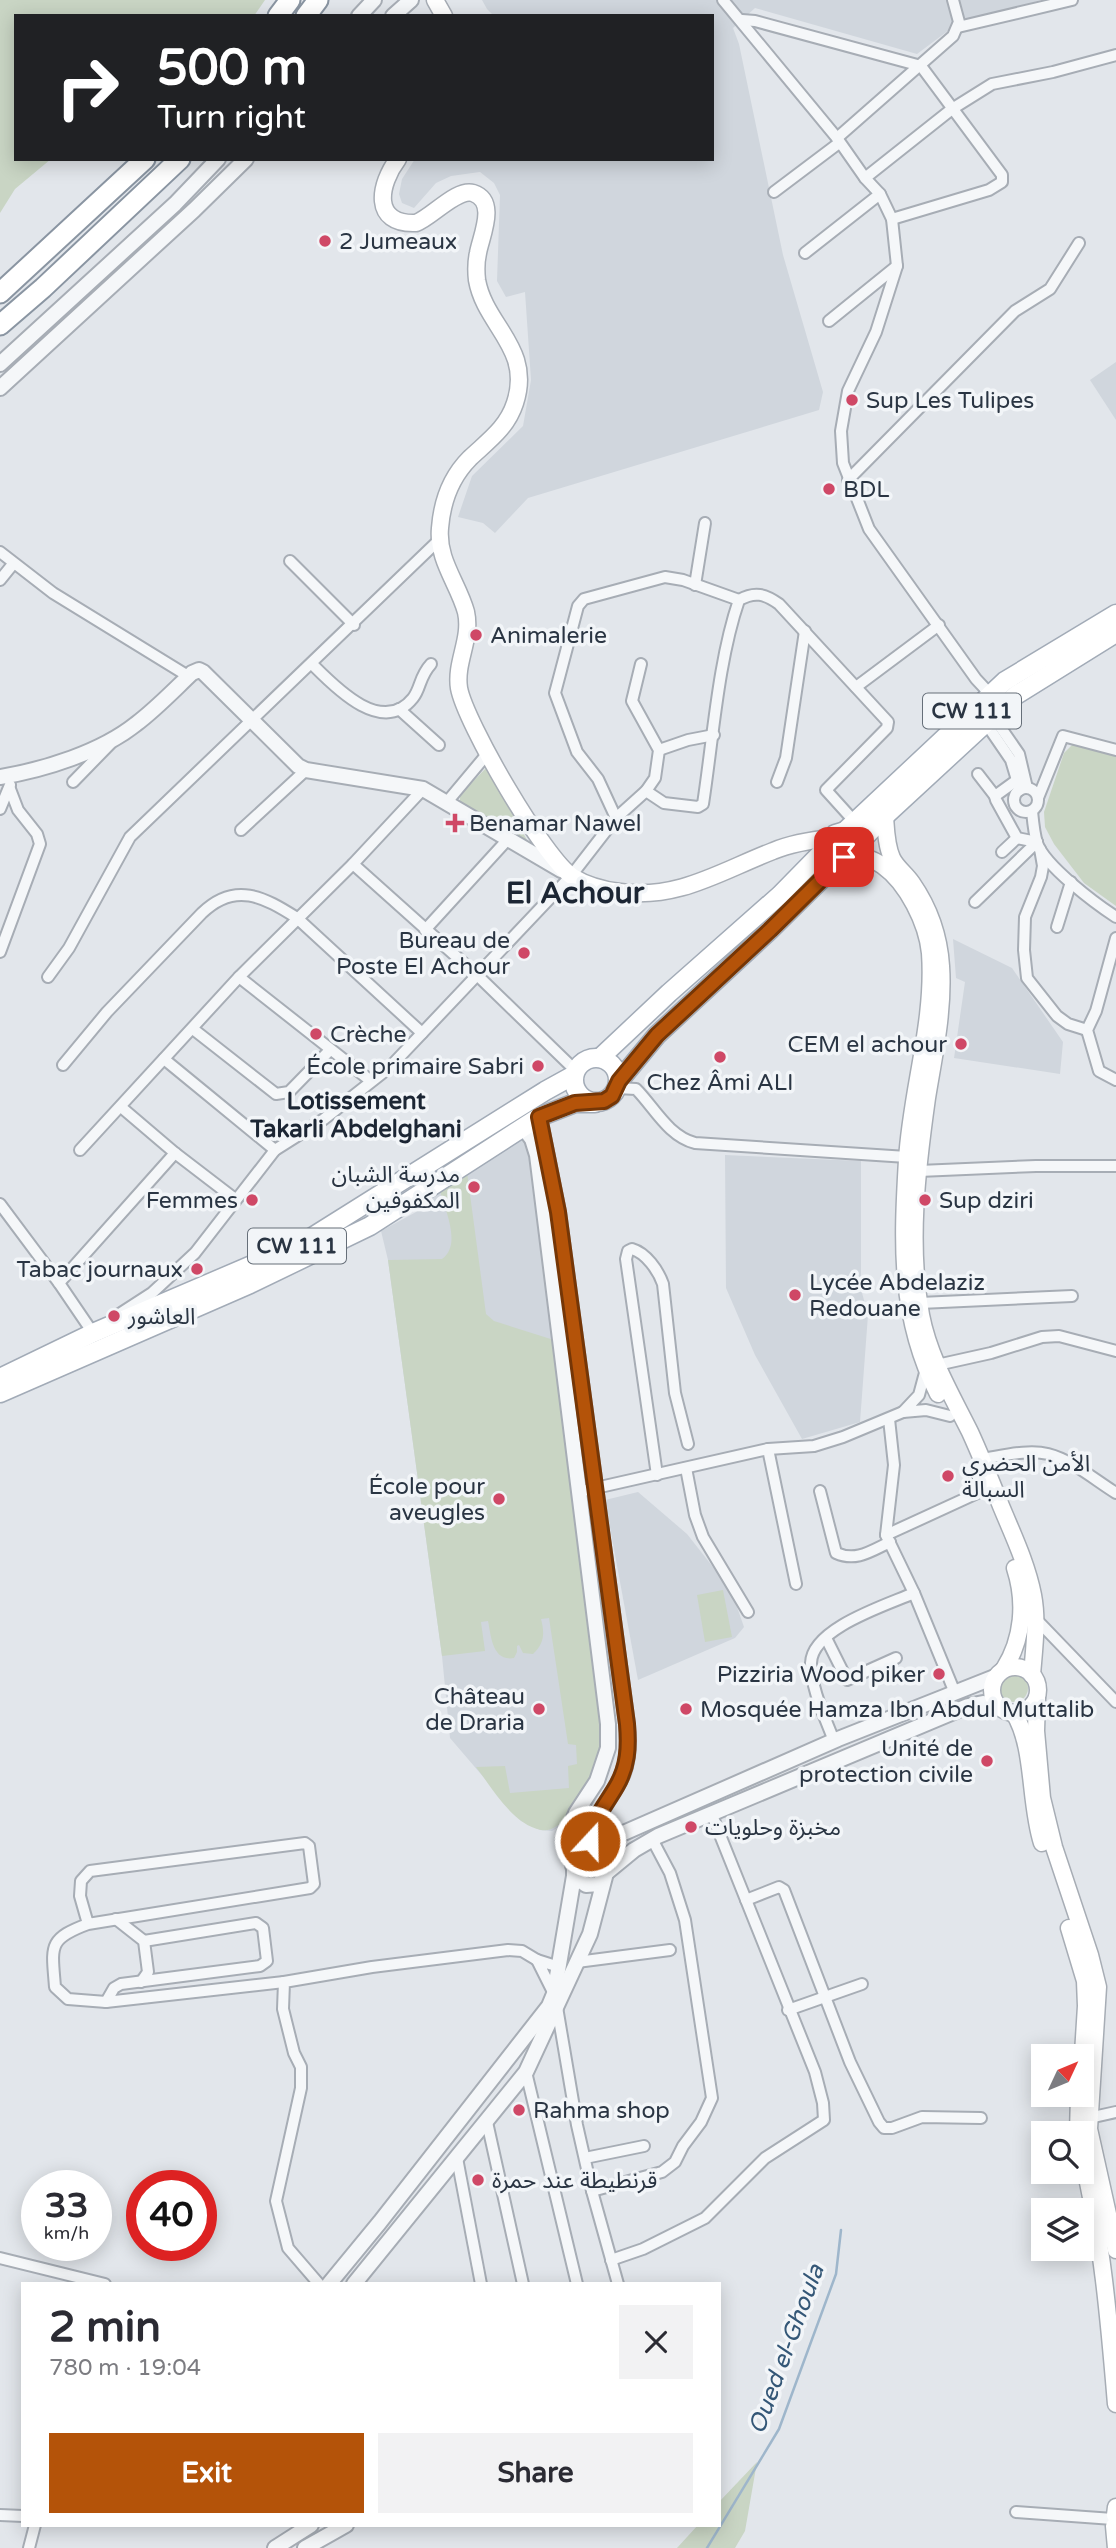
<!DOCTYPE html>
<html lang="en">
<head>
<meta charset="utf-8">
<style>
  body { margin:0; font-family:"Varela Round","Noto Sans Arabic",sans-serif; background:#f2f2f3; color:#2b2b33; height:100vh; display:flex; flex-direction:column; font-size:26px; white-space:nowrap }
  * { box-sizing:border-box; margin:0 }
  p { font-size:23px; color:#7c7c81 }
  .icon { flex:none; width:38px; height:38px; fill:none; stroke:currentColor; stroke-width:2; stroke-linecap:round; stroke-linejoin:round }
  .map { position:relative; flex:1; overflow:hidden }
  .details { position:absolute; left:21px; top:2282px; width:700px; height:245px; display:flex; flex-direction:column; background:#fff; border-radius:0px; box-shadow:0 4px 18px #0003 }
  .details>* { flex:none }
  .guide { position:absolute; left:14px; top:14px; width:700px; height:147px; border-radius:0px; box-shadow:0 4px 18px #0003; background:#202124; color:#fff; overflow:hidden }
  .needle { width:46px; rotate:46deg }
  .fabs { position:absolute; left:1031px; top:2044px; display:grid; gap:14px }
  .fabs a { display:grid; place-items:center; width:63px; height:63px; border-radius:0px; background:#fff; box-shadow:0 4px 18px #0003; font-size:35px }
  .speed { position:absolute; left:21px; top:2170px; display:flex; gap:14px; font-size:35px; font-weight:700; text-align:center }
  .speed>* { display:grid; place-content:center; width:91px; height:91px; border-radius:50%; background:#fff; box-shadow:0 4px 18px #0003; line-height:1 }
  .speed small { font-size:18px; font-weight:400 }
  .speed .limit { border:10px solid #d22; background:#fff; color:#111 }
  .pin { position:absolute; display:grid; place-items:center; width:60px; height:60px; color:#fff; margin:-30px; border-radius:14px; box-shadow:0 4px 10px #0006 }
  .me { position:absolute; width:77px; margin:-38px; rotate:21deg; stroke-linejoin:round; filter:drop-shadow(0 0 5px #0008) }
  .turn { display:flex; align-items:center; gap:24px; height:147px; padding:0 28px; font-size:32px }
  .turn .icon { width:91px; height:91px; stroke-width:2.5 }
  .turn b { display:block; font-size:49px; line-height:60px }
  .round { display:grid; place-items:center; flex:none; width:74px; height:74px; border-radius:0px; background:#f2f2f3 }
  .head { display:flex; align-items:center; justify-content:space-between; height:119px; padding:0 28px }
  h1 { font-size:42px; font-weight:700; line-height:52px }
  .button { display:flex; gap:14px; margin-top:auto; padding:14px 28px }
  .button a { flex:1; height:80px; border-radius:0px; background:#b45309; color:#fff; font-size:28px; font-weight:700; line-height:80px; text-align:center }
  .button a+a { background:#f2f2f3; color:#2b2b33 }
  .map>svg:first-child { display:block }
  .built { fill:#d0d6dd }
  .green { fill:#c9d5c4 }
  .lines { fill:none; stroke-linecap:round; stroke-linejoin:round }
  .stream { stroke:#9eb6cb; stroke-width:2.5 }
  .minor-casing { stroke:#a7adb5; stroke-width:14 }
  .tertiary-casing { stroke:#a7adb5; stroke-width:18 }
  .secondary-casing { stroke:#a7adb5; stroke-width:19 }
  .primary-casing { stroke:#a2abb7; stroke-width:21 }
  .motorway-casing { stroke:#8a95a2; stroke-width:23 }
  .minor { stroke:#f5f7f9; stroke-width:10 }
  .tertiary { stroke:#f5f7f9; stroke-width:14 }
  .secondary { stroke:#fff; stroke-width:16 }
  .primary { stroke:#fff; stroke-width:18 }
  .motorway { stroke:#fff; stroke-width:19 }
  .route-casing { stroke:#753606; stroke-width:18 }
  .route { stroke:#b45309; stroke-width:12 }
  .poi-dot { fill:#cf4866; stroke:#f2f5f8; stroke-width:2.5 }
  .labels { text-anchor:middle; stroke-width:7; stroke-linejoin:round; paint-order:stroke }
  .shield { fill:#f2f5f8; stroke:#666f79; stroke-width:2 }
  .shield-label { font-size:21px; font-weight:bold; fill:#2a3543 }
  .poi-label { font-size:23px; fill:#2a3543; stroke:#f2f5f8; text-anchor:start }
  .neighbourhood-label { font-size:24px; font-weight:bold; fill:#1c2634; stroke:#f2f5f8 }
  .water-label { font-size:24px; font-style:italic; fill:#345777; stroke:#f2f5f8 }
  .district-label { font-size:30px; font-weight:bold; fill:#1c2634; stroke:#f2f5f8 }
</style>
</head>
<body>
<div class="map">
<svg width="1116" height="2548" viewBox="0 0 1116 2548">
  <rect width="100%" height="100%" fill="#e2e6eb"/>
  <!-- built -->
  <g class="built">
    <path d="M482,0H1041L966,22L949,30L917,54L755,8L733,28L739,44L783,255L823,392L819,410L528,498L495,533L483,523L458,517L472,476L523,426L531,380L525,292L506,297L497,281L500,195L494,183L480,172L451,176L436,183L414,208L402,203L399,194L402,179L415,159H712V16H494L487,9Z"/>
    <path d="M1116,362V420L1090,380Z"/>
    <path d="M953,939L1012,968L1063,1042L1060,1074L954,1058L965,982L956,978Z"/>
    <path d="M520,1138L531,1148L605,1717L559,1827L552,1831L540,1830L521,1821L450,1738L442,1656L388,1260L381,1231L416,1212L440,1191Z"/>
    <path d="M725,1155L861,1161V1289L868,1315L860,1422L802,1439L755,1355L726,1288Z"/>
    <path d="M638,1492L687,1534L731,1590L744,1627L735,1638L638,1680L605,1500Z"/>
  </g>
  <!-- green -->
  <g class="green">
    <path d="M0,0H265L254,16H16V159H51L15,189L0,213Z"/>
    <path d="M1073,744L1116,755V906L1084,883L1054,844L1045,827L1044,812L1064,753Z"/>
    <path d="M487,767L528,842L460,803V795Z"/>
    <path d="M467,1172L486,1314L494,1321L557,1341L605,1717C604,1734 603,1750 598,1765C592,1785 564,1835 541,1830C512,1824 493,1789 476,1767L505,1766L510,1793L569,1788L568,1766L577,1764L576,1745L568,1744L549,1618L541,1619C545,1634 544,1644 533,1654L523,1653L519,1645L517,1646V1652L514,1658C492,1662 491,1635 488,1621L481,1622L485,1651L442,1656L388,1260L442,1259C462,1245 445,1210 440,1191Z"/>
    <path d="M723,1590L732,1637L705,1642L697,1595Z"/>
    <circle cx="1014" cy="1688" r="14"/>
    <path d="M757,2462L745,2531L735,2548H677L698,2525H719V2502Z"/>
  </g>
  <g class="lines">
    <!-- stream -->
    <path class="stream" d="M707,2548L779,2429L836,2274L841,2230"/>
    <!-- minor casing -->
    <g class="minor-casing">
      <g id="minor">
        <path d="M723,0L837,138L865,178L880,194L892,219L897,266L876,332L848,391L841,431L843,463L869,529L976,679L990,694"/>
        <path d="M742,20L755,21L921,66L1002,175V182L989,190L892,219"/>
        <path d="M958,27L1072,0"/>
        <path d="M837,138L953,36L959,22L953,0"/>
        <path d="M865,178L952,109L992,84L1053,72L1116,55"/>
        <path d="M774,192L839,143"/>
        <path d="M805,253L880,194"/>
        <path d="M829,321L897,266"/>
        <path d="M848,480L1015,311L1050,289L1079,243"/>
        <path d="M0,552L53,593L188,676"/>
        <path d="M290,561L354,625"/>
        <path d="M0,580L13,564"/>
        <path d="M695,585L705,523"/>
        <path d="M312,664C334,686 382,737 413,698C421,688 419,677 431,664"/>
        <path d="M856,687L939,625"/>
        <path d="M399,709L439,745"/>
        <path d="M992,715L1019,754L1027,788"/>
        <path d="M985,722L1011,760L1020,790"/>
        <path d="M659,750L688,740L714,735"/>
        <path d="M978,774L995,796"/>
        <path d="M1017,780L995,796L996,800L1017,838L1037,842"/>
        <path d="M73,782L110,744"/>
        <path d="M777,782L786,758L805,631"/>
        <circle cx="1026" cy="800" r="12"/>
        <path d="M646,791L664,803L698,807L703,804C713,739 718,661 739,600C755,591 765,594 779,604L888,722L887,728L826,790L854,821"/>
        <path d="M1038,798L1063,736L1116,750"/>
        <path d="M447,802L488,753"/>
        <path d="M0,809L10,785"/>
        <path d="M1032,811C1033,821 1034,833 1037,843C1045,866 1096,904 1116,917"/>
        <path d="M616,818L598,779L577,752L555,693L578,606L584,599L665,577L683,580L739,600"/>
        <path d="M241,830L306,770"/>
        <path d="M1040,849L1043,866L1041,877L1025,917L1024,950L1027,978L1057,1016L1068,1024L1087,1030"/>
        <path d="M1002,852L1017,838"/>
        <path d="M353,864L477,975L575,1070"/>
        <path d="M975,902L1037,842"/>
        <path d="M1057,927L1071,882"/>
        <path d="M425,930L509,838"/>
        <path d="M1116,938L1096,1011L1087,1030L1099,1071L1116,1080"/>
        <path d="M0,952L40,844L37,834L18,810L10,789"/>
        <path d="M48,977L69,948L130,837L439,540"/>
        <path d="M239,977L371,1081"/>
        <path d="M193,1029L276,1094L289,1092L330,1050"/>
        <path d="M164,1059L275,1150"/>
        <path d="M63,1065L107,1012L202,913C235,881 264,897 297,918L422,1033"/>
        <path d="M617,1088L636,1089C654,1107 668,1136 695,1143L907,1157"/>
        <path d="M121,1107L175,1153L235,1199"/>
        <path d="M80,1150L239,977L353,864L423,789"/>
        <path d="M919,1171L1036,1166H1116"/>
        <path d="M0,1204L59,1283L93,1333L97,1331"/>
        <path d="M59,1283L175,1153"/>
        <path d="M920,1303L1072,1296"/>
        <path d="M118,1315L152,1293L195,1253L275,1150L324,1119L390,1067L571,876L616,818L646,791L655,778L659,750L632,701L641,664"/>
        <path d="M937,1365L991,1353L1042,1337L1059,1336L1116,1351"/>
        <path d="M926,1369L919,1395L903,1412L926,1410L950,1416"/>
        <path d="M889,1419L894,1465L886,1535L914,1593"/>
        <path d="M768,1449L796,1584"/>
        <path d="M981,1459C1002,1456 1028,1449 1048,1454C1072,1460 1095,1480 1116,1493"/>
        <path d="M686,1468L695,1515L703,1537L748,1612"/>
        <path d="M657,1475L626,1259L628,1251L632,1249C646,1253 658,1270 663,1284L675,1393L688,1444"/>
        <path d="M820,1491L836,1553C856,1562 871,1551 890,1542"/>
        <path d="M578,1492L768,1449L814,1446L843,1437L903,1412"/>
        <path d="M886,1535L984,1490"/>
        <path d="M1035,1618L1116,1702"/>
        <path d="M826,1638L847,1680L896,1658"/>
        <path d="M834,1741C825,1717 811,1689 811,1663C812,1628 887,1605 914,1593L955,1693"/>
        <path d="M746,1900L779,1887L784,1890L850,2062L879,2122L884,2128H892L922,2117L981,2118"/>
        <path d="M116,1919L144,1941L148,1972L141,1982"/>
        <path d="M88,1924L80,1896L81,1881L90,1871L305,1843L309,1846L314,1884L310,1888L88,1924C47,1939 52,1947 55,1987L68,1999L106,2002L284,1982"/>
        <path d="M577,1962L670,1950"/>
        <path d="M554,1994L537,1960L559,1967"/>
        <path d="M106,2002L114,1988L121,1984L260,1966L267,1961L263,1928L256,1923L144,1941"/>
        <path d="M557,2007L577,2125L592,2191L618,2284"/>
        <path d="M788,2010L862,1984"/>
        <path d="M526,2072L577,2284"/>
        <path d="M1089,2118L1116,2112"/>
        <path d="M487,2122L523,2284"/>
        <path d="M457,2158L481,2284"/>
        <path d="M585,2158L644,2146"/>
        <path d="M592,2191L662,2172L675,2162L683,2146L701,2122L712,2098L685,1920L670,1873L652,1839"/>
        <path d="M0,2258L105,2284"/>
        <path d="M611,2260L643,2249L705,2218L765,2158L824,2120L823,2103L815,2072L712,1815"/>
        <path d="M319,2284L288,2248L276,2201L301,2088V2067L294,2053L283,2009L284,1982L372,1967L508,1950L522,1951L537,1960"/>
        <path d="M1016,2512L1113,2519"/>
        <path d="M0,2515L23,2516"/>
        <path d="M29,2548L35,2525"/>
      </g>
    </g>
    <!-- tertiary casing -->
    <g class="tertiary-casing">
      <g id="tertiary">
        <path d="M359,16L374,0"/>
        <path d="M393,16L411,0"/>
        <path d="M0,364L175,204L218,159"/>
        <path d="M0,388L194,210L246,159"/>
        <path d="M0,777C44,770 101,752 136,724C156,709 174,690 192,673L199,670L203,672L298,766L306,770L423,789L561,870"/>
        <path d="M539,1117L558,1212L627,1724C628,1741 629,1756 623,1773C612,1801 586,1820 592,1853"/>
        <path d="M523,1127L532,1139L537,1155L608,1724V1748L597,1781L576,1813L570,1828L573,1866"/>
        <path d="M595,1853L603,1842L838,1739L997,1676"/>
        <path d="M606,1873L634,1850L658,1836L968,1706L983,1703L999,1707"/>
        <path d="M329,2284L380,2222L549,2006L554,1994L574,1876"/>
        <path d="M354,2284L526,2072L590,1934L606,1873L605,1862L595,1853H584L574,1862V1876L586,1885L599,1884L606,1873"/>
        <path d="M275,2548L311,2525"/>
        <path d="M305,2548L346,2525"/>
      </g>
    </g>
    <!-- secondary casing -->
    <g class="secondary-casing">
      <g id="secondary">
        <path d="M435,0L444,16"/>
        <path d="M398,159C379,184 371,225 416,223C432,217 457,188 473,193C498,201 481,236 478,253C476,262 476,271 477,280C485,326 533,348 515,403C507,428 488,441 470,458C451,477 442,502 440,528C437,560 458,583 466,612C472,639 455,662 459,688C465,722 545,860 573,877C586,885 605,890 620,892C678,900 721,871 773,851C792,843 812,840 832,838"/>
        <path d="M885,816C886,830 886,845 892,858C896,867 906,874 912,883C930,909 939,935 941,966C944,1010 934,1055 927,1098C917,1169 908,1244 921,1315C929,1357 951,1394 970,1432C981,1456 991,1481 1001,1506C1013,1535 1027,1564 1033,1595C1038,1621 1034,1649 1032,1675"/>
        <path d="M853,853C864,857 874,859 883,866C907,883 927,923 930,953C935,1022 911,1091 907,1160C902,1244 899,1317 938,1394"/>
        <circle cx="1015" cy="1690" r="23"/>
        <path d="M1004,1669C1023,1639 1026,1602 1015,1568"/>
        <path d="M1037,1698L1036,1731L1042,1798L1054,1847L1090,1955L1098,1987L1089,2129L1116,2250"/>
        <path d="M1014,1713C1035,1747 1029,1803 1042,1843"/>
        <path d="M1069,1928L1085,1981L1086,2006L1082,2069"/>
        <path d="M1078,2133L1079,2095"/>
        <path d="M1082,2156C1102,2238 1109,2320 1116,2404"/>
        <path d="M1115,2515L1116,2507"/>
        <path d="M1114,2526L1116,2548"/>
      </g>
    </g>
    <!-- primary casing -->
    <g class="primary-casing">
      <g id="primary">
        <path d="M845,831L1005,681L1116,614"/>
        <path d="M858,844L854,835L845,831L835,834C829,843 831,850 839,856H849L853,853L858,844L885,816L1016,695L1116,633"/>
        <path d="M601,1057L669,993L780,895L831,843"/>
        <circle cx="596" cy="1080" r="22"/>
        <path d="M619,1081L657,1035L770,930L844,857"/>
        <path d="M0,1378L93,1333L301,1244L545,1091L574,1075"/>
        <path d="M0,1393L250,1284L370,1226L539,1117L575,1103H595"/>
      </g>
    </g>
    <!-- motorway casing -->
    <g class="motorway-casing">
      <g id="motorway">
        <path d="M278,16L290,0"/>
        <path d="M306,16L318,0"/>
        <path d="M0,293L145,159"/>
        <path d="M0,325L43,288L180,159"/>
      </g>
    </g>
    <!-- minor -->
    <use href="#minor" class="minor"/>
    <!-- tertiary -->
    <use href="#tertiary" class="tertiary"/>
    <!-- secondary -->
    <use href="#secondary" class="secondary"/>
    <!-- primary -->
    <use href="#primary" class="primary"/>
    <!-- motorway -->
    <use href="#motorway" class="motorway"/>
  </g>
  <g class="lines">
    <!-- route casing -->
    <g class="route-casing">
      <path id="route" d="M590,1841C592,1820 605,1806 616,1787C628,1767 629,1747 627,1724L558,1212L539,1117L575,1103L604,1101L612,1096L619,1081L657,1035L770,930L844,857"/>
    </g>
    <!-- route -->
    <use href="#route" class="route"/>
  </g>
  <!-- markers -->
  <g class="poi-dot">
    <circle cx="325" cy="241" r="7"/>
    <circle cx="852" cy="400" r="7"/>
    <circle cx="829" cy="489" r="7"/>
    <circle cx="476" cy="635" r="7"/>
    <path d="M451.5 812.5h7v7h7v7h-7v7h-7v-7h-7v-7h7z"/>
    <circle cx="524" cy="953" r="7"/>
    <circle cx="316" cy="1034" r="7"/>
    <circle cx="961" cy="1044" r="7"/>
    <circle cx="720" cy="1057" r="7"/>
    <circle cx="538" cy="1066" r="7"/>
    <circle cx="474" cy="1187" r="7"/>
    <circle cx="252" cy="1200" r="7"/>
    <circle cx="925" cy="1200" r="7"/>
    <circle cx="197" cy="1269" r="7"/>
    <circle cx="795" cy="1295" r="7"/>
    <circle cx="114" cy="1316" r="7"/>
    <circle cx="948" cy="1476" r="7"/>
    <circle cx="499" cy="1499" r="7"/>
    <circle cx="939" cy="1674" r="7"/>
    <circle cx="539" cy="1709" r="7"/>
    <circle cx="686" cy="1709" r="7"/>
    <circle cx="987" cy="1761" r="7"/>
    <circle cx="691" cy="1827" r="7"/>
    <circle cx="519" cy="2110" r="7"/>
    <circle cx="478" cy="2180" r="7"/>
  </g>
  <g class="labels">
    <!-- shield labels -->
    <g class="shield">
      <rect x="923" y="693.5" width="98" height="35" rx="5"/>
      <rect x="248" y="1228.5" width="98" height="35" rx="5"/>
    </g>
    <g class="shield-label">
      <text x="972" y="718">CW 111</text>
      <text x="297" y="1253">CW 111</text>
    </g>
    <!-- poi labels -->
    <g class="poi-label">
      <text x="339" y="249">2 Jumeaux</text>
      <text x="866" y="408">Sup Les Tulipes</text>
      <text x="843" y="497">BDL</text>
      <text x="490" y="643">Animalerie</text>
      <text x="469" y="831">Benamar Nawel</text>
      <text x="510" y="948" text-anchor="end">Bureau de<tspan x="510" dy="26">Poste El Achour</tspan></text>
      <text x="330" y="1042">Crèche</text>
      <text x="947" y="1052" text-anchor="end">CEM el achour</text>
      <text x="524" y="1074" text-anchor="end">École primaire Sabri</text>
      <text x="720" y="1090" text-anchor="middle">Chez Âmi ALI</text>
      <text x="460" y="1182" text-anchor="end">مدرسة الشبان<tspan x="460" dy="26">المكفوفين</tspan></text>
      <text x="238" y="1208" text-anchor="end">Femmes</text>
      <text x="939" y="1208">Sup dziri</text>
      <text x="183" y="1277" text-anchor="end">Tabac journaux</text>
      <text x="809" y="1290">Lycée Abdelaziz<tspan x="809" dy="26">Redouane</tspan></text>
      <text x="128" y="1324">العاشور</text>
      <text x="962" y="1471">الأمن الحضري<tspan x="962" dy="26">السبالة</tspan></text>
      <text x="485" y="1494" text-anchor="end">École pour<tspan x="485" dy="26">aveugles</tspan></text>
      <text x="925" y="1682" text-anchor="end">Pizziria Wood piker</text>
      <text x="525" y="1704" text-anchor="end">Château<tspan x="525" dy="26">de Draria</tspan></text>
      <text x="700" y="1717">Mosquée Hamza Ibn Abdul Muttalib</text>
      <text x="973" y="1756" text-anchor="end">Unité de<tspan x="973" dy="26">protection civile</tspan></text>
      <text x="705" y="1835">مخبزة وحلويات</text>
      <text x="533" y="2118">Rahma shop</text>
      <text x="492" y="2188">قرنطيطة عند حمرة</text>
    </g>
    <!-- neighbourhood labels -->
    <g class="neighbourhood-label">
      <text x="356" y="1109">Lotissement<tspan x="356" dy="28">Takarli Abdelghani</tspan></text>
    </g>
    <!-- water labels -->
    <g class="water-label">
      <text transform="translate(786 2349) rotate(-70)" y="8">Oued el-Ghoula</text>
    </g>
    <!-- district labels -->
    <g class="district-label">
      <text x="575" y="903">El Achour</text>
    </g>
  </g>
</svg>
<div class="fabs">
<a><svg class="needle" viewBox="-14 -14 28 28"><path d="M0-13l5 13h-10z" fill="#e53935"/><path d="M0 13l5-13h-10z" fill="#7c7c81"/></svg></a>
<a><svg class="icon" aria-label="search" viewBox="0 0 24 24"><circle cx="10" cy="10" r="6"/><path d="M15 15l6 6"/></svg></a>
<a><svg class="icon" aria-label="layers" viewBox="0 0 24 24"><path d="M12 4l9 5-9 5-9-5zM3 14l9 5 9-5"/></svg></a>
</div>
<div class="speed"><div>33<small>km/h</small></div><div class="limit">40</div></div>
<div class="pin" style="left:844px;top:857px;background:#d93025"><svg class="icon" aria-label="arrive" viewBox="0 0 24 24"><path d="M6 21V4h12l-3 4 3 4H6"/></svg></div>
<svg class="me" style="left:590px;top:1841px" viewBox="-20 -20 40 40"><circle r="17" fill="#b45309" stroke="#fff" stroke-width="3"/><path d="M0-11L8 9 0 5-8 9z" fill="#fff"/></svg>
<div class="guide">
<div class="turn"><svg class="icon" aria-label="right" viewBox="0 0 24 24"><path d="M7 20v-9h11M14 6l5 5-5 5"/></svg><div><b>500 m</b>Turn right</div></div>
</div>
<section class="details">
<div class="head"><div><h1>2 min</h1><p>780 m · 19:04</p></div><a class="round"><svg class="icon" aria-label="close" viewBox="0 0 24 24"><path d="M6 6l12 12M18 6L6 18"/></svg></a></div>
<div class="button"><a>Exit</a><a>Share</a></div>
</section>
</div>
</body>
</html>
